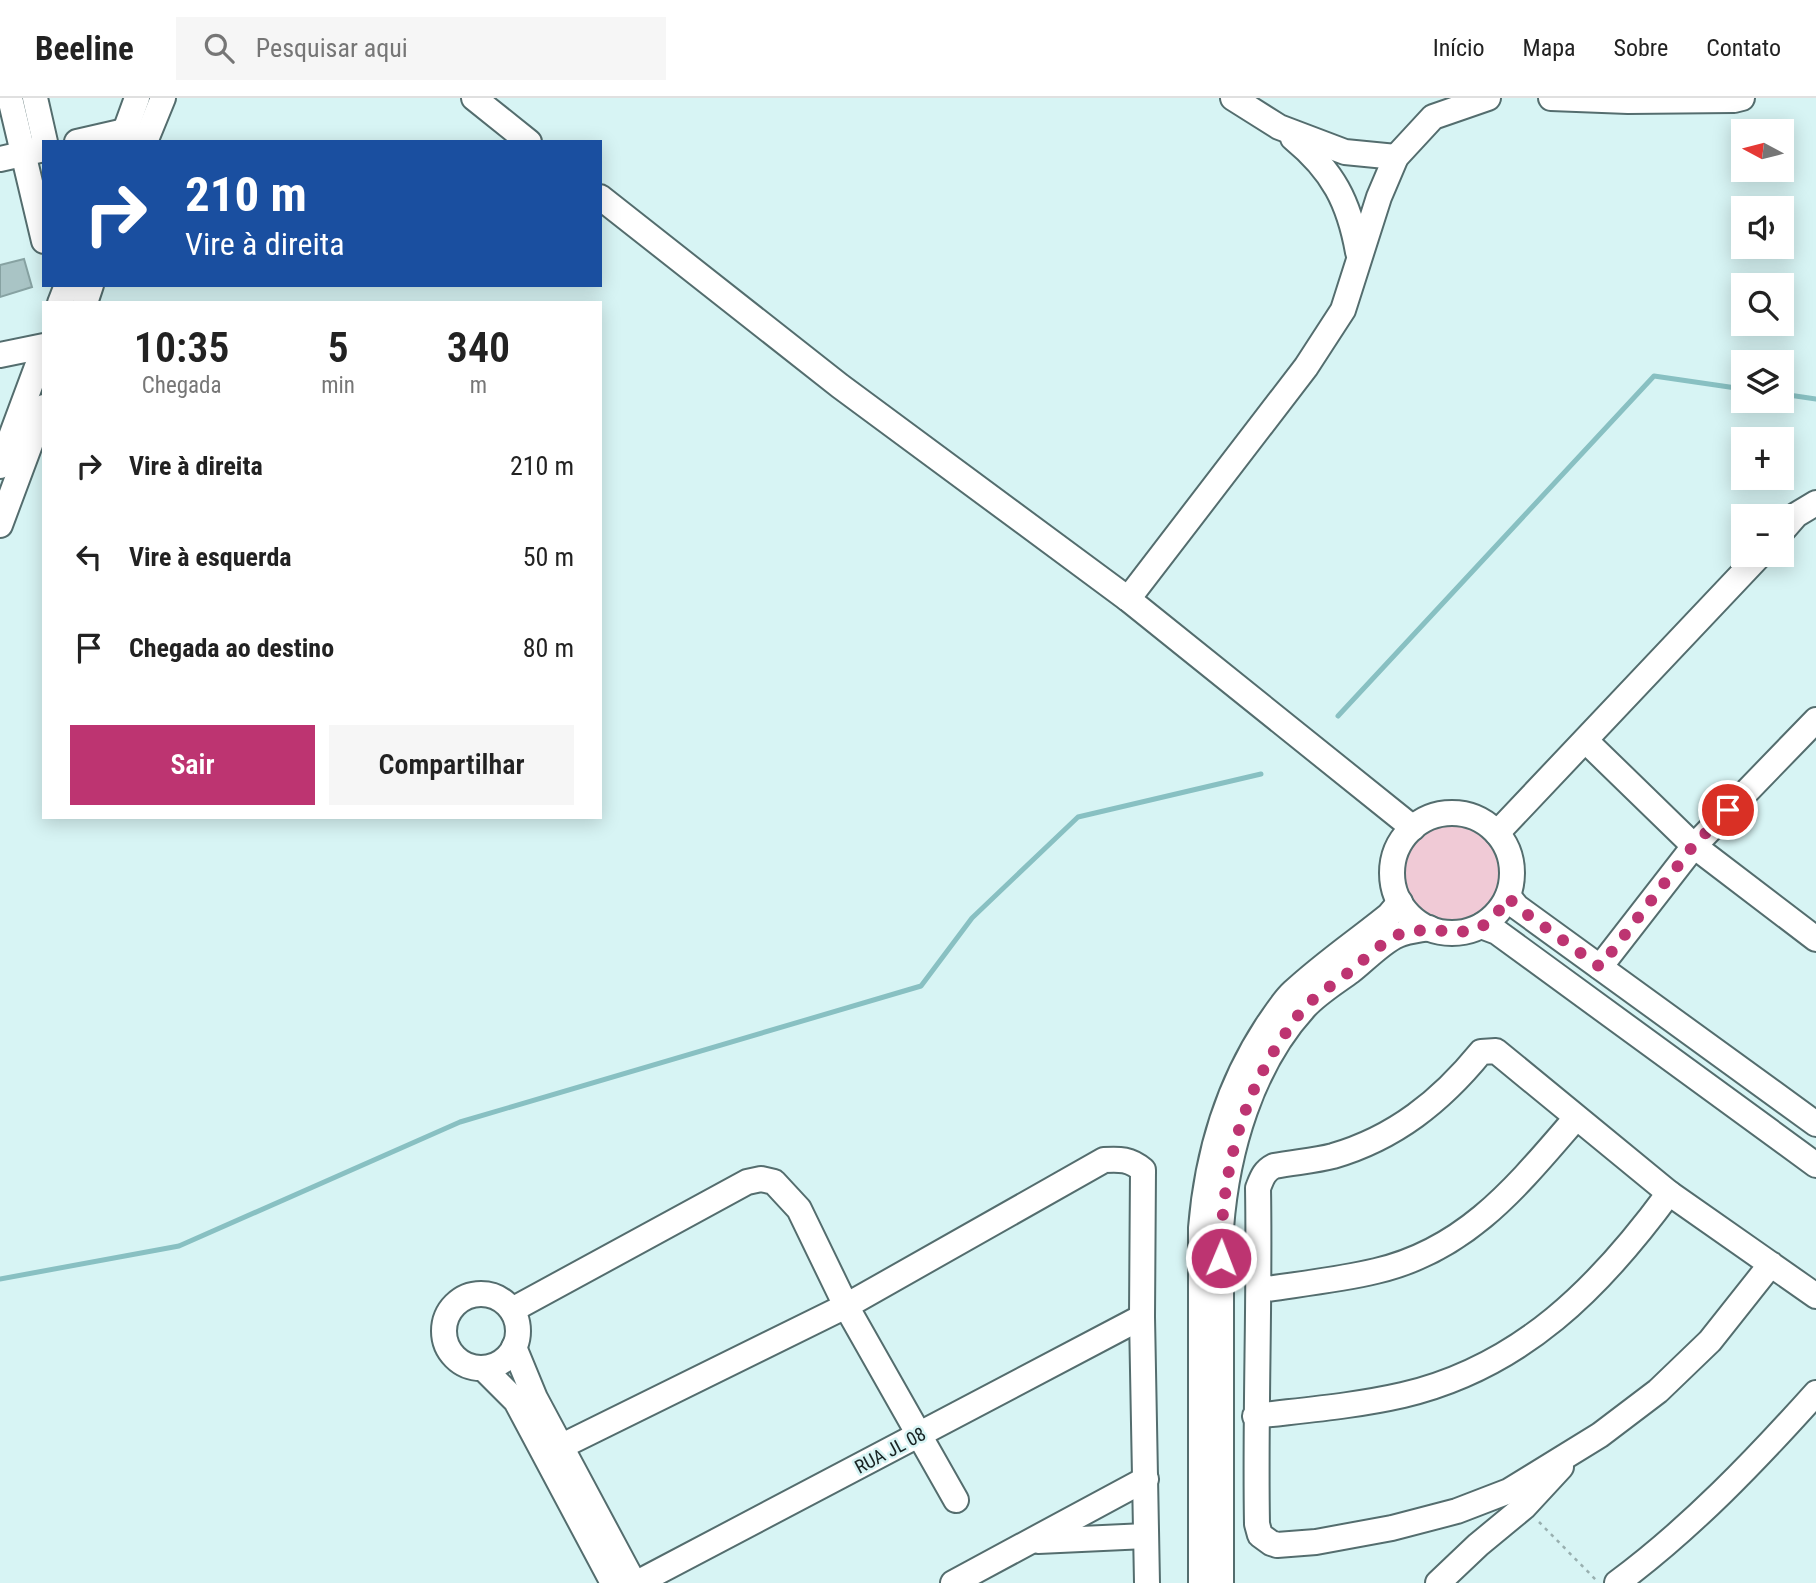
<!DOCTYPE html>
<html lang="pt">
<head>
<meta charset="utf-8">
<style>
  body { margin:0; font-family:"Roboto Condensed",sans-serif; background:#f6f6f6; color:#222; height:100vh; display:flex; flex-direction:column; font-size:26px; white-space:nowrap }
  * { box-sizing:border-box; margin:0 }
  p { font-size:23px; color:#767676 }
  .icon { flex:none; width:38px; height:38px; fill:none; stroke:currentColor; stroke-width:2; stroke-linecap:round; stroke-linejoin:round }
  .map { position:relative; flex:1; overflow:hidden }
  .drawer { position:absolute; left:42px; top:203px; width:560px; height:518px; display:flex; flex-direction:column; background:#fff; border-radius:0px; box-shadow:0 4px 18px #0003 }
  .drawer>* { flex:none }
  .top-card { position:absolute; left:42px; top:42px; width:560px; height:147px; border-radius:0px; box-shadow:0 4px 18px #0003; background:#1a4fa0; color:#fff; overflow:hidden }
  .needle { width:46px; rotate:277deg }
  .buttons { position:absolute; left:1731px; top:21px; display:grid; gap:14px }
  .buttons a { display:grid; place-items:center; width:63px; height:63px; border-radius:0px; background:#fff; box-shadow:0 4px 18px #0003; font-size:35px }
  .pin { position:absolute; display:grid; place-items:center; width:60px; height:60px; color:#fff; margin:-30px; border:4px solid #fff; border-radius:50%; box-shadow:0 2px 7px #0007 }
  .me { position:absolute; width:77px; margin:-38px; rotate:1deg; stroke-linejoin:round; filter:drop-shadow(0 0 5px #0008) }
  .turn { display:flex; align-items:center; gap:24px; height:147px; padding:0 28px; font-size:32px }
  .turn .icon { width:91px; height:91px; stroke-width:2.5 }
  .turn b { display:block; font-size:49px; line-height:60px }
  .eta { display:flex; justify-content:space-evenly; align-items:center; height:119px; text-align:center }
  .eta b { font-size:42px; font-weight:600; line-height:49px }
  .cta { display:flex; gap:14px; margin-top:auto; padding:14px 28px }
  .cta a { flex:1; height:80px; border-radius:0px; background:#bd3471; color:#fff; font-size:28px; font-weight:600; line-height:80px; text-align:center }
  .cta a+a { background:#f6f6f6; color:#222 }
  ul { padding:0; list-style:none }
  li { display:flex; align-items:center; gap:21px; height:91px; padding:0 28px }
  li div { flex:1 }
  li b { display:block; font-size:26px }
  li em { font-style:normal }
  header { display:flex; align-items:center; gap:42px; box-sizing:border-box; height:98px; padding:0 35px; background:#fff; border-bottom:2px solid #e0e0e0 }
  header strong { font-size:33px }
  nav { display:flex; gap:38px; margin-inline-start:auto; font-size:24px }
  .search { width:490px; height:63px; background:#f6f6f6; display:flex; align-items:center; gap:18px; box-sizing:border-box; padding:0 24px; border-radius:0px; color:#767676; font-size:26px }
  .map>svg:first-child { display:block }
  .green { fill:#f0cad6 }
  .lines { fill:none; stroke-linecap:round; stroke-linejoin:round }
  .stream { stroke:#88c0c2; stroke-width:5 }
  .building { fill:#a9c4c5; stroke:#87a2a2; stroke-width:2 }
  .minor-casing { stroke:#546d6e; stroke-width:28 }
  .path { stroke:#98afaf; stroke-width:2.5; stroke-dasharray:3.5 5; stroke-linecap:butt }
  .minor { stroke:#fff; stroke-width:24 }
  .route { stroke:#bd3471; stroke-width:12; stroke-dasharray:0 21.6 }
  .labels { text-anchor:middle; stroke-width:5; stroke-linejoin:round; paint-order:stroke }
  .street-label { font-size:19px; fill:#182323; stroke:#d7f4f4 }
</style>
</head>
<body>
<header>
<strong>Beeline</strong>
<div class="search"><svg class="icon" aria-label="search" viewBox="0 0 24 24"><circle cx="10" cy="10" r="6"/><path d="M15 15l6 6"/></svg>Pesquisar aqui</div>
<nav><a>Início</a><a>Mapa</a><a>Sobre</a><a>Contato</a></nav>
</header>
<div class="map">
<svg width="1816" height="1485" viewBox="0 0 1816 1485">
  <rect width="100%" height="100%" fill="#d7f4f4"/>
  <!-- green -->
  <circle class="green" cx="1452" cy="775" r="48"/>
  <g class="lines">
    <!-- stream -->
    <g class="stream">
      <path d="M1782,296L1816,301"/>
      <path d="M1338,618L1654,278L1743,291"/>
      <path d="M0,1181L179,1148L460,1024L921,888L972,820L1078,719L1261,676"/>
    </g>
  </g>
  <!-- building -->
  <path class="building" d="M24,161L32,189L0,199V167Z"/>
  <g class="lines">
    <!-- minor casing -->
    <g class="minor-casing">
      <g id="minor">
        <path d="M10,0L44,143"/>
        <path d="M35,0L45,44"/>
        <path d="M474,0L529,44"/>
        <path d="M1233,0L1279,29L1345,54L1396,59"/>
        <path d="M1551,0L1628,3L1734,2L1742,0"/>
        <path d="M1293,40C1333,73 1349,104 1358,154"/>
        <path d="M77,44L125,33"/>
        <path d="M121,44L137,0"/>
        <path d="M145,44L163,0"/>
        <path d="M0,61L44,51"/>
        <path d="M600,99L840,288L1128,501L1413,730"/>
        <path d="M60,205L67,187"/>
        <path d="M85,205L91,187"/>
        <path d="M0,257L44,248"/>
        <path d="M0,368L44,250"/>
        <path d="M0,427L44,309"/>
        <path d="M1782,433L1796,417L1816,405"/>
        <path d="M1128,501L1306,269L1343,212L1379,99L1396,59L1433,19L1488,0"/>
        <path d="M1586,643L1694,748L1816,841"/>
        <circle cx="1452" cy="775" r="60"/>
        <path d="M1497,735L1760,457"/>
        <path d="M1508,798L1517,809L1816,1026"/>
        <path d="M1481,828L1497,834L1816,1067"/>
        <path d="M1600,869L1694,748L1816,622"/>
        <path d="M1771,1166L1710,1243L1658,1293L1600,1337L1509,1393L1457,1413L1392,1430L1316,1444L1277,1447L1271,1445L1260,1437L1257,1426C1255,1314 1260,1202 1258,1090C1262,1080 1264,1073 1274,1068C1294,1064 1314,1063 1333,1058C1395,1040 1441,1003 1481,954L1496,953L1669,1095L1816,1198"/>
        <path d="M1260,1192C1299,1186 1338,1182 1376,1173C1467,1152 1518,1087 1576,1020"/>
        <circle cx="481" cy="1233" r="37"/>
        <path d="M512,1212L747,1084L761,1081L774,1084L799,1111L846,1208L956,1402"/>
        <path d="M514,1249L535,1300L634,1485"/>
        <path d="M483,1270L516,1303L613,1485"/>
        <path d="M1255,1318C1305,1312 1355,1308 1403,1297C1522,1269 1600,1189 1669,1095"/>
        <path d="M560,1349L846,1208L1104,1062C1120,1061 1130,1061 1143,1072L1142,1219L1147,1485"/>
        <path d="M1038,1443L1146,1438"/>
        <path d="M637,1485L1142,1219"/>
        <path d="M953,1485L1146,1381"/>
        <path d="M1201,1485V1130C1207,1057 1227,989 1267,928C1275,917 1283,903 1293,894C1323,866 1357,843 1389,817L1400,804"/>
        <path d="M1221,1485V1130C1227,1053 1251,968 1305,909C1318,895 1336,884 1351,873C1364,863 1383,843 1398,837C1407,833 1419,832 1429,830"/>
        <path d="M1438,1485L1478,1447L1524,1409L1561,1369"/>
        <path d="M1617,1485C1691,1430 1755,1363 1816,1295"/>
      </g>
    </g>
    <!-- path -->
    <path class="path" d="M1539,1424L1598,1484"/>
    <!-- minor -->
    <use href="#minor" class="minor"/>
  </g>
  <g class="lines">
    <!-- route -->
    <path class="route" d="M1221,1160C1221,1083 1238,1007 1281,942C1289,930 1297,917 1307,907C1320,895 1335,885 1349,874C1362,864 1385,841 1400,836C1447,822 1475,856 1508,799L1517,809L1600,869L1693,748L1728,712"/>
  </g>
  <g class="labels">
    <!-- street labels -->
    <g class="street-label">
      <text transform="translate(890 1352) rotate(-28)" y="7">RUA JL 08</text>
    </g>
  </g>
</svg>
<div class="buttons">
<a><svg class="needle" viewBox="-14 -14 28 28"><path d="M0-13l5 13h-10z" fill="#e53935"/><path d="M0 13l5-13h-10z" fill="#767676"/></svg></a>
<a><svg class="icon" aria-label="sound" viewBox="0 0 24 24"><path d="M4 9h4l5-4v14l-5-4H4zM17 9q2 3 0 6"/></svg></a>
<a><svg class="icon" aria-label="search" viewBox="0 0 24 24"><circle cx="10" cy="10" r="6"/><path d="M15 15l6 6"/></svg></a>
<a><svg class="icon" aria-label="layers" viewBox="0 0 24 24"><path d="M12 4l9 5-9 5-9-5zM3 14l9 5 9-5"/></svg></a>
<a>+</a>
<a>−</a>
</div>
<div class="pin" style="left:1728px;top:712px;background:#d93025"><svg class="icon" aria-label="arrive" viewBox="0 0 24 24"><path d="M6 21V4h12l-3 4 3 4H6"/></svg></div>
<svg class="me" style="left:1221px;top:1160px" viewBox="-20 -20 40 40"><circle r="17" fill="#bd3471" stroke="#fff" stroke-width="3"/><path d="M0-11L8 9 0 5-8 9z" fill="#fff"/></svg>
<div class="top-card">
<div class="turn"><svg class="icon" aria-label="right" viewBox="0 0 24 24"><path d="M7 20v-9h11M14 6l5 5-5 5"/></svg><div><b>210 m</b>Vire à direita</div></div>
</div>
<section class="drawer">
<div class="eta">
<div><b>10:35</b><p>Chegada</p></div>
<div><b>5</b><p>min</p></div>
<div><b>340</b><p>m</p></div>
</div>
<ul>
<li><svg class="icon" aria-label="right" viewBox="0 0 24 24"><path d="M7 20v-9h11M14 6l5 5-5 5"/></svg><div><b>Vire à direita</b></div><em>210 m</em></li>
<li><svg class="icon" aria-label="left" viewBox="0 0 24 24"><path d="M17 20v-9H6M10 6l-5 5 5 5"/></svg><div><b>Vire à esquerda</b></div><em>50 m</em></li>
<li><svg class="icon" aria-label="arrive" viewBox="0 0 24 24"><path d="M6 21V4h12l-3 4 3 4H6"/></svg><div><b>Chegada ao destino</b></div><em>80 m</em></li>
</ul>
<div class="cta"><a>Sair</a><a>Compartilhar</a></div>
</section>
</div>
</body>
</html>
